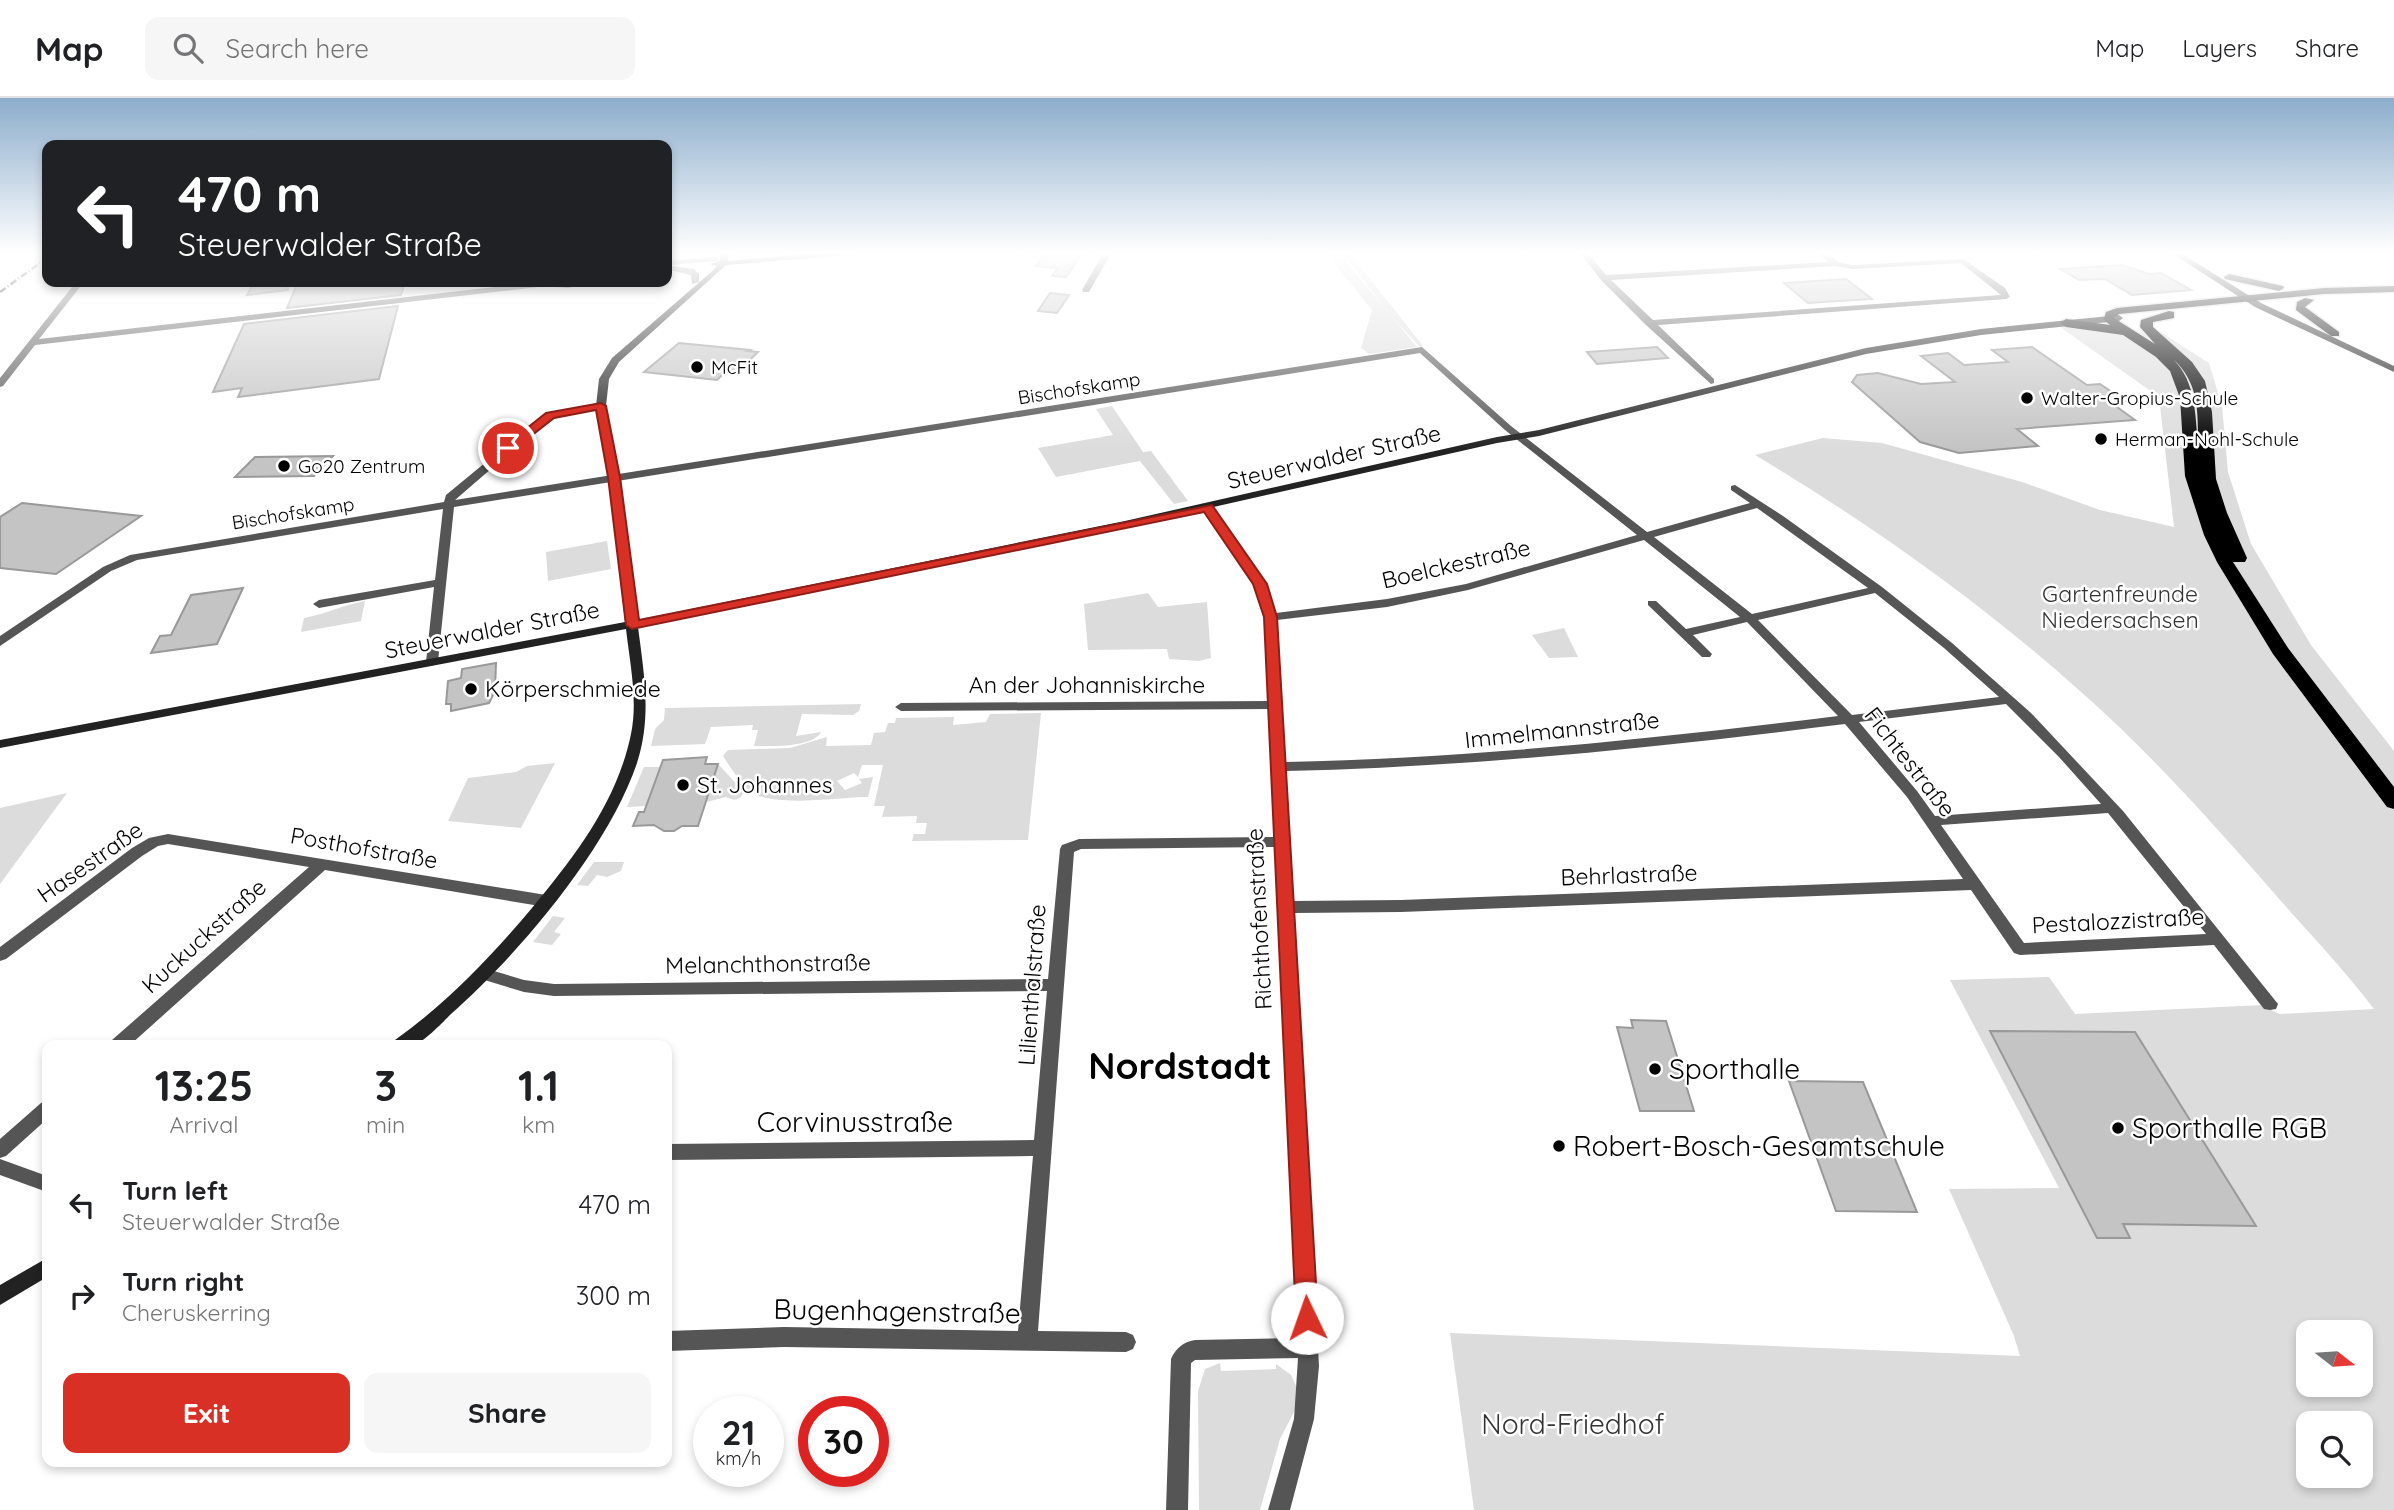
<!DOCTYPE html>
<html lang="en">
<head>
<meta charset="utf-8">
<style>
  body { margin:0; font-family:Quicksand,sans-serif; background:#f6f6f6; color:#202124; height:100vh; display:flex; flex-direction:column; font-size:26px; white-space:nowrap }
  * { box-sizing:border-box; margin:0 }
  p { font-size:23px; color:#757577 }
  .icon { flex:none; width:38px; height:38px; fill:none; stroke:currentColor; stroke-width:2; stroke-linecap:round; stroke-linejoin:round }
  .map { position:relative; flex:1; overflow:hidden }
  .panel { position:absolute; left:42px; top:942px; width:630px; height:427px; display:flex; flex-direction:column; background:#fff; border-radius:14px; box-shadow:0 4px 10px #0003 }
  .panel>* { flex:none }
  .banner { position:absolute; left:42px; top:42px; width:630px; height:147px; border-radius:14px; box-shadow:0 4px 10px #0003; background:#202124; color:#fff; overflow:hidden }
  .needle { width:46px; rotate:107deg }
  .tools { position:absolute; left:2296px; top:1222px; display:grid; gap:14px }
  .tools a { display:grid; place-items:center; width:77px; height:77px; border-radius:14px; background:#fff; box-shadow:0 4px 10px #0003; font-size:35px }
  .speed { position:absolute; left:693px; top:1298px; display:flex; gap:14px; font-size:35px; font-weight:700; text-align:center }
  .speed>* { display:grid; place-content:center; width:91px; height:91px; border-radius:50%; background:#fff; box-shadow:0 4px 10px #0003; line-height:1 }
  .speed small { font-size:18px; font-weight:400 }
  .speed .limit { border:10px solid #d22; background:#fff; color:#111 }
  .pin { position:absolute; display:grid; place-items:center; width:60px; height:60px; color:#fff; margin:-30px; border:4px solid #fff; border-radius:50%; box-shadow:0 2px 7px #0007 }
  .me { position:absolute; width:77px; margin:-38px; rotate:357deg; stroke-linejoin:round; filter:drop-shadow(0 0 5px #0008) }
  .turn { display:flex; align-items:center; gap:24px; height:147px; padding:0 21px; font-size:32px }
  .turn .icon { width:91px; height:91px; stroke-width:2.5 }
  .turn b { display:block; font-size:49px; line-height:60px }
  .eta { display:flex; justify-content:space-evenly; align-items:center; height:119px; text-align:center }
  .eta b { font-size:42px; font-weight:700; line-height:49px }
  .action { display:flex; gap:14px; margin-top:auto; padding:14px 21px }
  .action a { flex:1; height:80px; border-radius:14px; background:#d93025; color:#fff; font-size:28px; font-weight:700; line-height:80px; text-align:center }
  .action a+a { background:#f6f6f6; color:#202124 }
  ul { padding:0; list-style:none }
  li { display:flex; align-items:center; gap:21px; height:91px; padding:0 21px }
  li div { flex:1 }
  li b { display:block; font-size:26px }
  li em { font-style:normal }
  header { display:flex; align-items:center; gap:42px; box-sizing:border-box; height:98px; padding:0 35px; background:#fff; border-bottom:2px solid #e0e0e0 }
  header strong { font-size:33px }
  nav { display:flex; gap:38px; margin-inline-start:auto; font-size:24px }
  .search { width:490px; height:63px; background:#f6f6f6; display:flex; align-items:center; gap:18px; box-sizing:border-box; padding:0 24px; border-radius:14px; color:#757577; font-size:26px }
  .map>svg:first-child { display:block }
  .green { fill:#dcdcdc; fill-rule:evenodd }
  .building { fill:#c4c4c4; stroke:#999; stroke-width:2 }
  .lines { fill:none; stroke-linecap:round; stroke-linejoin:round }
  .primary-casing { stroke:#dbdbdb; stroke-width:3 }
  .highway-casing { stroke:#dbdbdb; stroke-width:3 }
  .street { fill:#555; fill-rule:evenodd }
  .secondary { fill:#222; fill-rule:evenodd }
  .primary { fill:#000; fill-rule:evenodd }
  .highway { fill:#000; fill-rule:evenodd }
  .rail { stroke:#000; stroke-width:2.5; stroke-dasharray:7 2.5 1 2.5; stroke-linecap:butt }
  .route { fill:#d93025; stroke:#8d1f18; stroke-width:2 }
  .poi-dot { fill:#000; stroke:#fff; stroke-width:2.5 }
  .labels { text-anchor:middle; stroke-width:5; stroke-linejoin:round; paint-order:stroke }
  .far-poi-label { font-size:19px; fill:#000; stroke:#fff; text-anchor:start }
  .far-street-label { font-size:19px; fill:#000; stroke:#fff }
  .street-label { font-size:23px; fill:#000; stroke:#fff }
  .park-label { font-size:23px; fill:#333; stroke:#fff }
  .poi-label { font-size:23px; fill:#000; stroke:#fff; text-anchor:start }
  .near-poi-label { font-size:28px; fill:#000; stroke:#fff; text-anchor:start }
  .near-street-label { font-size:28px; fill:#000; stroke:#fff }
  .near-park-label { font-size:28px; fill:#333; stroke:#fff }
  .near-district-label { font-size:37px; font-weight:bold; fill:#000; stroke:#fff }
</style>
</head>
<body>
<header>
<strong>Map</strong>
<div class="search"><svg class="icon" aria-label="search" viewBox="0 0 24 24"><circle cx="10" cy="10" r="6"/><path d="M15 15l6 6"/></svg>Search here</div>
<nav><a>Map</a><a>Layers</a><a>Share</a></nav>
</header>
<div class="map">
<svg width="2394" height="1412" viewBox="0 0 2394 1412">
  <rect width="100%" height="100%" fill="#fff"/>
  <!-- green -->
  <g class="green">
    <path d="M1325,154H1338L1417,249L1369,256L1361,250L1372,212Z"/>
    <path d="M1342,154H1349L1423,248L1420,249L1390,217Z"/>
    <path d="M2060,229L2109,234L2162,235L2209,265L2222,308L2228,374L2251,446L2311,547L2394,653V1412H1474L1450,1235L2020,1258L2014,1238L1949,1091L2059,1090L1950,882L2049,879L2075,916L2262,907L2279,916L2374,911C2344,871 2307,833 2274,795C2210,722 2145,649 2072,586C1975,500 1867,424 1755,357L1823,340L1882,345L2022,384L2100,412L2174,429L2159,299ZM2308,1234H2361V1286H2308ZM2308,1325H2361V1377H2308Z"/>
    <path d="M1112,308L1143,354L1151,353L1188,403L1174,406L1140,363L1056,379L1038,350L1113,337L1096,311Z"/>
    <path d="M607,443L611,471L548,483L546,454Z"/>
    <path d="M1148,495L1158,509L1207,504L1211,560L1199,563L1169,561L1167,551L1088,552L1084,506Z"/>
    <path d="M365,503L361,523L301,534L304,520C326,516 343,507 365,503Z"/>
    <path d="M1564,530L1578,559L1549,560L1532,537Z"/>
    <path d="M861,606L859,613L853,617L802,616L796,638L821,634C813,650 770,648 754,648L758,632H752L753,627L711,629L705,646L651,648L655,631L664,622L665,610Z"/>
    <path d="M1041,615L1028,742L912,743L914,736H925L927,725H916L917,718L882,719L885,708H874L883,667H862L858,679L854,675L837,683L845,692L862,685L859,681L873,679L868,699C841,699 779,709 755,696C742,689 731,670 723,658L728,652L790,650L827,639L826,648L871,647L874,635L885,634L888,625H895L896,620L954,619L953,627L986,624L990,616Z"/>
    <path d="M555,665L521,730L448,723L468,680L516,674L527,668Z"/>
    <path d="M718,666L744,694L740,700L734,702L726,699L706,704Z"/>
    <path d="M644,669H660L646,708L627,709Z"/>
    <path d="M67,695L0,786V710Z"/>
    <path d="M594,764H624L621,773L607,779L597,777L588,788L577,787Z"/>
    <path d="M553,818L565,820L554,834L561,836L552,847L533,844Z"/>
    <path d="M1220,1265L1221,1273L1276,1271V1266L1291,1277L1298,1292L1296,1310L1280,1341L1260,1412H1199L1198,1293L1205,1271Z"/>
  </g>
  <!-- building -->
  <g class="building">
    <path d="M1047,154H1083L1066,179L1052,178L1058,170L1036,168Z"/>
    <path d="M2122,167L2149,176L2161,175L2191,192L2132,197L2105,181L2079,182L2060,171Z"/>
    <path d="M1846,181L1872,201L1808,205L1784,185Z"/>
    <path d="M254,184H287L288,192L247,197Z"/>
    <path d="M298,184H405L401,197L287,210Z"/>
    <path d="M1050,195L1069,197L1057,215L1038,213Z"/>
    <path d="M398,208L379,281L238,299L242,290L213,294L244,226Z"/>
    <path d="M679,245L750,252L748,253L758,254L735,276L724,275L717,282L644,274Z"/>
    <path d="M1657,249L1668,260L1597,266L1587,254Z"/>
    <path d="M2032,249L2087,287L2100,286L2125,303L2110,304L2135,322L2017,331L2038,348L1959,355L1920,344L1852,284L1857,277L1878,275L1921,286L1955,284L1921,258L1948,255L1964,267L2008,264L1992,252Z"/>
    <path d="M333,358L314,378L235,379L255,359Z"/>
    <path d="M22,405L141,418L56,476L0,470V419Z"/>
    <path d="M243,490L217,546L151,555L160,538L171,537L191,497Z"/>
    <path d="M496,565L495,593L489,605L451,613V606H446L448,583L461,580L462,571Z"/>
    <path d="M707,659L705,666H718L698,728H682L674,733H664L654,727L633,728L639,714H644L663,662Z"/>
    <path d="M1631,922L1666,923L1694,1013H1640L1617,929L1633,930Z"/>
    <path d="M1990,933L2135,934L2256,1128L2123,1126L2130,1140H2097Z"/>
    <path d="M1789,983L1863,984L1917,1114L1836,1113Z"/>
  </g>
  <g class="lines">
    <!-- primary casing -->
    <g class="primary-casing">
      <g id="primary">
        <path d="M2229,176L2283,188L2284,190L2279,193L2225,181L2224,179Z"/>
        <path d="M2394,188V194L2324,196L2119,216L2109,224L2104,221L2106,214L2117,210L2324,190Z"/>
        <path d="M2305,200L2314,202L2305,209L2339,234V238H2331L2296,212L2297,204Z"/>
      </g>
    </g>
    <!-- highway casing -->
    <g class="highway-casing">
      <path id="highway" d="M2169,213L2174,214V220L2153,224V229L2192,264L2205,283L2212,314L2216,381L2227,415L2247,460L2245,464H2233L2288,550L2394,689V711L2387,709L2273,556L2217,464L2204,437L2185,378L2180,300L2170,273L2156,259L2123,237L2066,229L2060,225L2066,221L2110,227L2103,221L2109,217L2155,246L2140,229L2141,222ZM2174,262C2199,285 2198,314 2198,346C2195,316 2196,285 2174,262Z"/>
    </g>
    <!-- street -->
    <g class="street">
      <path d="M1104,154H1112L1089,194H1083L1082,192Z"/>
      <path d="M1579,154H1587L1606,177L1828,164L1818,154H1826L1838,164L1853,167L1963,161L2005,190L2010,199L2006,201L1658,227L1714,281V285L1711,286L1646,227L1601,182ZM1961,165L2001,197L1653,222L1611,182L1835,168L1853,171Z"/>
      <path d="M715,159H718V163L667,167V163Z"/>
      <path d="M672,168L694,171L699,176V184L692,186L691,177L669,172V168Z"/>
      <path d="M76,184H84L39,241L539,184H602L567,190L547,188L35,247L3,288L0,289V280Z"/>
      <path d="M1422,249L1511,328L1647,434L1750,405L1731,392V388L1735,387L1783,418L1882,489L1952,545L2031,615L2123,713L2278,906L2276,911L2270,912L2264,911L2214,847L2020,857L2014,855L1971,792L1401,814L1294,815L1319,1268L1314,1321L1290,1412H1268L1294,1321L1298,1260L1195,1262L1191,1265L1188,1412H1166L1171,1261C1176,1250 1183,1244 1195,1242L1298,1240L1275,749L1081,751L1074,754L1038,1233L1126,1234L1133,1237L1136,1244L1133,1251L1126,1254L784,1249L667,1253V1233L784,1229L1018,1233L1033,1058L667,1062V1046L1034,1042L1047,893L554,898L524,894L478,880L476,876L478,872L484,870L524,882L554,886L1048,881L1060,751L1062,747L1079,741L1275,739L1269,611L901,613L895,609L901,605L1269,603L1265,519L1254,486L1202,410L1207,407L1211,408L1266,486L1276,515L1387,501L1466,486L1637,437L1505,332L1420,255L454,409L438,564L432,568L426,564L434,489L319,510L313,506L319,502L435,482L443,411L137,462L111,473L0,548V538L103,469L130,457L444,404L446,397L543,317L601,305L606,308L549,321L455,402ZM1757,410L1868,490L1752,516L1654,439ZM1644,442L1740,519L1686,531L1656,503H1648V507L1702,559H1710L1712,556L1693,537L1747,524L1838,618C1654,641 1471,660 1285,664L1277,522L1387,509L1468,492ZM1875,495L1944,550L1999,599L1852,617L1758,522ZM2006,606L2059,659L2101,706L1935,718L1917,693L1859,624ZM1845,626L1907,699L1963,781L1401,802L1293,803L1286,673C1473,669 1659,649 1845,626ZM2108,715L2206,836L2024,845L1941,727Z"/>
      <path d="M168,736L546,797L551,799L554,803L551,807L546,809L325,772L130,947H110L112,942L309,769L168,746L158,748L142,758L6,861L0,863V849L132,750L149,740Z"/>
      <path d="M47,1003V1021L6,1058L0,1060V1041L41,1005Z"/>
      <path d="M0,1061L47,1078V1094L0,1077Z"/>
    </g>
    <!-- secondary -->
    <g class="secondary">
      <path d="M721,154H729L728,163L833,154H865L861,156L726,167L619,264L609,281L606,308L619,379L637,522L1125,423L1497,339L1539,332L1866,250L1981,231L2119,217L2123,220L2119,223L1981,237L1866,256L1539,338L1497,345L1125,429L638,529C644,576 652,618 637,665C608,751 518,857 451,916C443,924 425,943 414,947C408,949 399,947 393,947L395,942C447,905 491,859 532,810C575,758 617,704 631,636C638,602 630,566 626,531L0,650V642L625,524L609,379L596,308L599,281L612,260L710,175L717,168L710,166L720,163Z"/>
      <path d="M2170,154H2179L2261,205L2394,268V274L2255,209Z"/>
      <path d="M47,1160V1179L0,1207V1187Z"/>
    </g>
    <!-- primary -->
    <use href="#primary" class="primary"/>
    <!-- highway -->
    <use href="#highway" class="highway"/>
    <!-- rail -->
    <path class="rail" d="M0,194L47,160"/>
  </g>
  <!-- sky -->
  <linearGradient id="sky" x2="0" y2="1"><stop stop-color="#8cadcc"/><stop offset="0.44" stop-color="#fff"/><stop offset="1" stop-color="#fff" stop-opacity="0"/></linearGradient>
  <rect width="2394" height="352" fill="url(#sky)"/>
  <!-- route -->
  <path class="route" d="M601,305L606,308L620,379L639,522L1212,407L1267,486L1277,519L1318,1220L1315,1228L1307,1231L1299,1228L1296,1220L1264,519L1253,486L1204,414L632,531L626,527L608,379L596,312L554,320L512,353L502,350L546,315Z"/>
  <!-- markers -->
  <g class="poi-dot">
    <circle cx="697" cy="269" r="7"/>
    <circle cx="2027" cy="300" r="7"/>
    <circle cx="2101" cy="341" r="7"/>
    <circle cx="284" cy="368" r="7"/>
    <circle cx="471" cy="591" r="7"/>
    <circle cx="683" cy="687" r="7"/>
    <circle cx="1655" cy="971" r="7"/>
    <circle cx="2118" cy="1030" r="7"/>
    <circle cx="1559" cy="1048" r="7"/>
  </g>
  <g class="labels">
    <!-- far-poi labels -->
    <g class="far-poi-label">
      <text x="711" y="276">McFit</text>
      <text x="2041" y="307">Walter-Gropius-Schule</text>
      <text x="2115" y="348">Herman-Nohl-Schule</text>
      <text x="298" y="375">Go20 Zentrum</text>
    </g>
    <!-- far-street labels -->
    <g class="far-street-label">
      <text transform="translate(1079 290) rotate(-9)" y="7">Bischofskamp</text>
      <text transform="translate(293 415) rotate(-9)" y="7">Bischofskamp</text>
    </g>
    <!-- street labels -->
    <g class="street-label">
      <text transform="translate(1334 359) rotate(-13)" y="8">Steuerwalder Straße</text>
      <text transform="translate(1456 466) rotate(-13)" y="8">Boelckestraße</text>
      <text transform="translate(492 532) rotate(-11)" y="8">Steuerwalder Straße</text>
      <text x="1087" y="595">An der Johanniskirche</text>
      <text transform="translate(1562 632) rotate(-6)" y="8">Immelmannstraße</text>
      <text transform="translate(1910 664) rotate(52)" y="8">Fichtestraße</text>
      <text transform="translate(364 750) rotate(10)" y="8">Posthofstraße</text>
      <text transform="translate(90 764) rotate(-35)" y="8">Hasestraße</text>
      <text transform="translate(1629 777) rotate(-2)" y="8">Behrlastraße</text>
      <text transform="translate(1259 821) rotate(-93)" y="8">Richthofenstraße</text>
      <text transform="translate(2118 823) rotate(-3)" y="8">Pestalozzistraße</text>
      <text transform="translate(204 838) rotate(-42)" y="8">Kuckuckstraße</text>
      <text transform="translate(768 866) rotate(-1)" y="8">Melanchthonstraße</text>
      <text transform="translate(1032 887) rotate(-86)" y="8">Lilienthalstraße</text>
    </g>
    <!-- park labels -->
    <g class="park-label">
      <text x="2120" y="504">Gartenfreunde<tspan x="2120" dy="26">Niedersachsen</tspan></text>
    </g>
    <!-- poi labels -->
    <g class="poi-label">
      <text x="485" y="599">Körperschmiede</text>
      <text x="697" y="695">St. Johannes</text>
    </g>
    <!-- near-poi labels -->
    <g class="near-poi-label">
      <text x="1669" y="981">Sporthalle</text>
      <text x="2132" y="1040">Sporthalle RGB</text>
      <text x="1573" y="1058">Robert-Bosch-Gesamtschule</text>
    </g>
    <!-- near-street labels -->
    <g class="near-street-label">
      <text x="855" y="1034">Corvinusstraße</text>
      <text transform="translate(897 1213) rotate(1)" y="10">Bugenhagenstraße</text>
    </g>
    <!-- near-park labels -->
    <g class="near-park-label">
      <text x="1573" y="1336">Nord-Friedhof</text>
    </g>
    <!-- near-district labels -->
    <g class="near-district-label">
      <text x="1180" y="981">Nordstadt</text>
    </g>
  </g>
</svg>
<div class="tools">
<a><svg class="needle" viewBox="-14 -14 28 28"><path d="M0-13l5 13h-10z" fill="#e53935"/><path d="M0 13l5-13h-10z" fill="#757577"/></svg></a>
<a><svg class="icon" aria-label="search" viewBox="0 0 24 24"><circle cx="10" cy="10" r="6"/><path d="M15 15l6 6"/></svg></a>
</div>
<div class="speed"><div>21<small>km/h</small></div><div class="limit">30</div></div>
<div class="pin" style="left:508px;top:350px;background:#d93025"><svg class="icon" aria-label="arrive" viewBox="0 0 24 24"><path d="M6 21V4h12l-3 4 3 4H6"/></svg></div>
<svg class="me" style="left:1307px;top:1220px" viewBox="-20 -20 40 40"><circle r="19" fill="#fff"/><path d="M0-13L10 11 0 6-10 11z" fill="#d93025"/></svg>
<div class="banner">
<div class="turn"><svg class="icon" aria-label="left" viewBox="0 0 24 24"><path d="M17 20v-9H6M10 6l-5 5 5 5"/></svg><div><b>470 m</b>Steuerwalder Straße</div></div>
</div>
<section class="panel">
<div class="eta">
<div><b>13:25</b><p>Arrival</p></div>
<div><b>3</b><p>min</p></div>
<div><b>1.1</b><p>km</p></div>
</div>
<ul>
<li><svg class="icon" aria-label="left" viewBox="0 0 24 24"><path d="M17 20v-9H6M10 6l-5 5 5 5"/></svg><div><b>Turn left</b><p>Steuerwalder Straße</p></div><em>470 m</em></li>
<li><svg class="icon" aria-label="right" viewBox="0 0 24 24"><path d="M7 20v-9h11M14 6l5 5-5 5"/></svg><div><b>Turn right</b><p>Cheruskerring</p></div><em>300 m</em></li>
</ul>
<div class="action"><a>Exit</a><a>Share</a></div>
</section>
</div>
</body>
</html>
